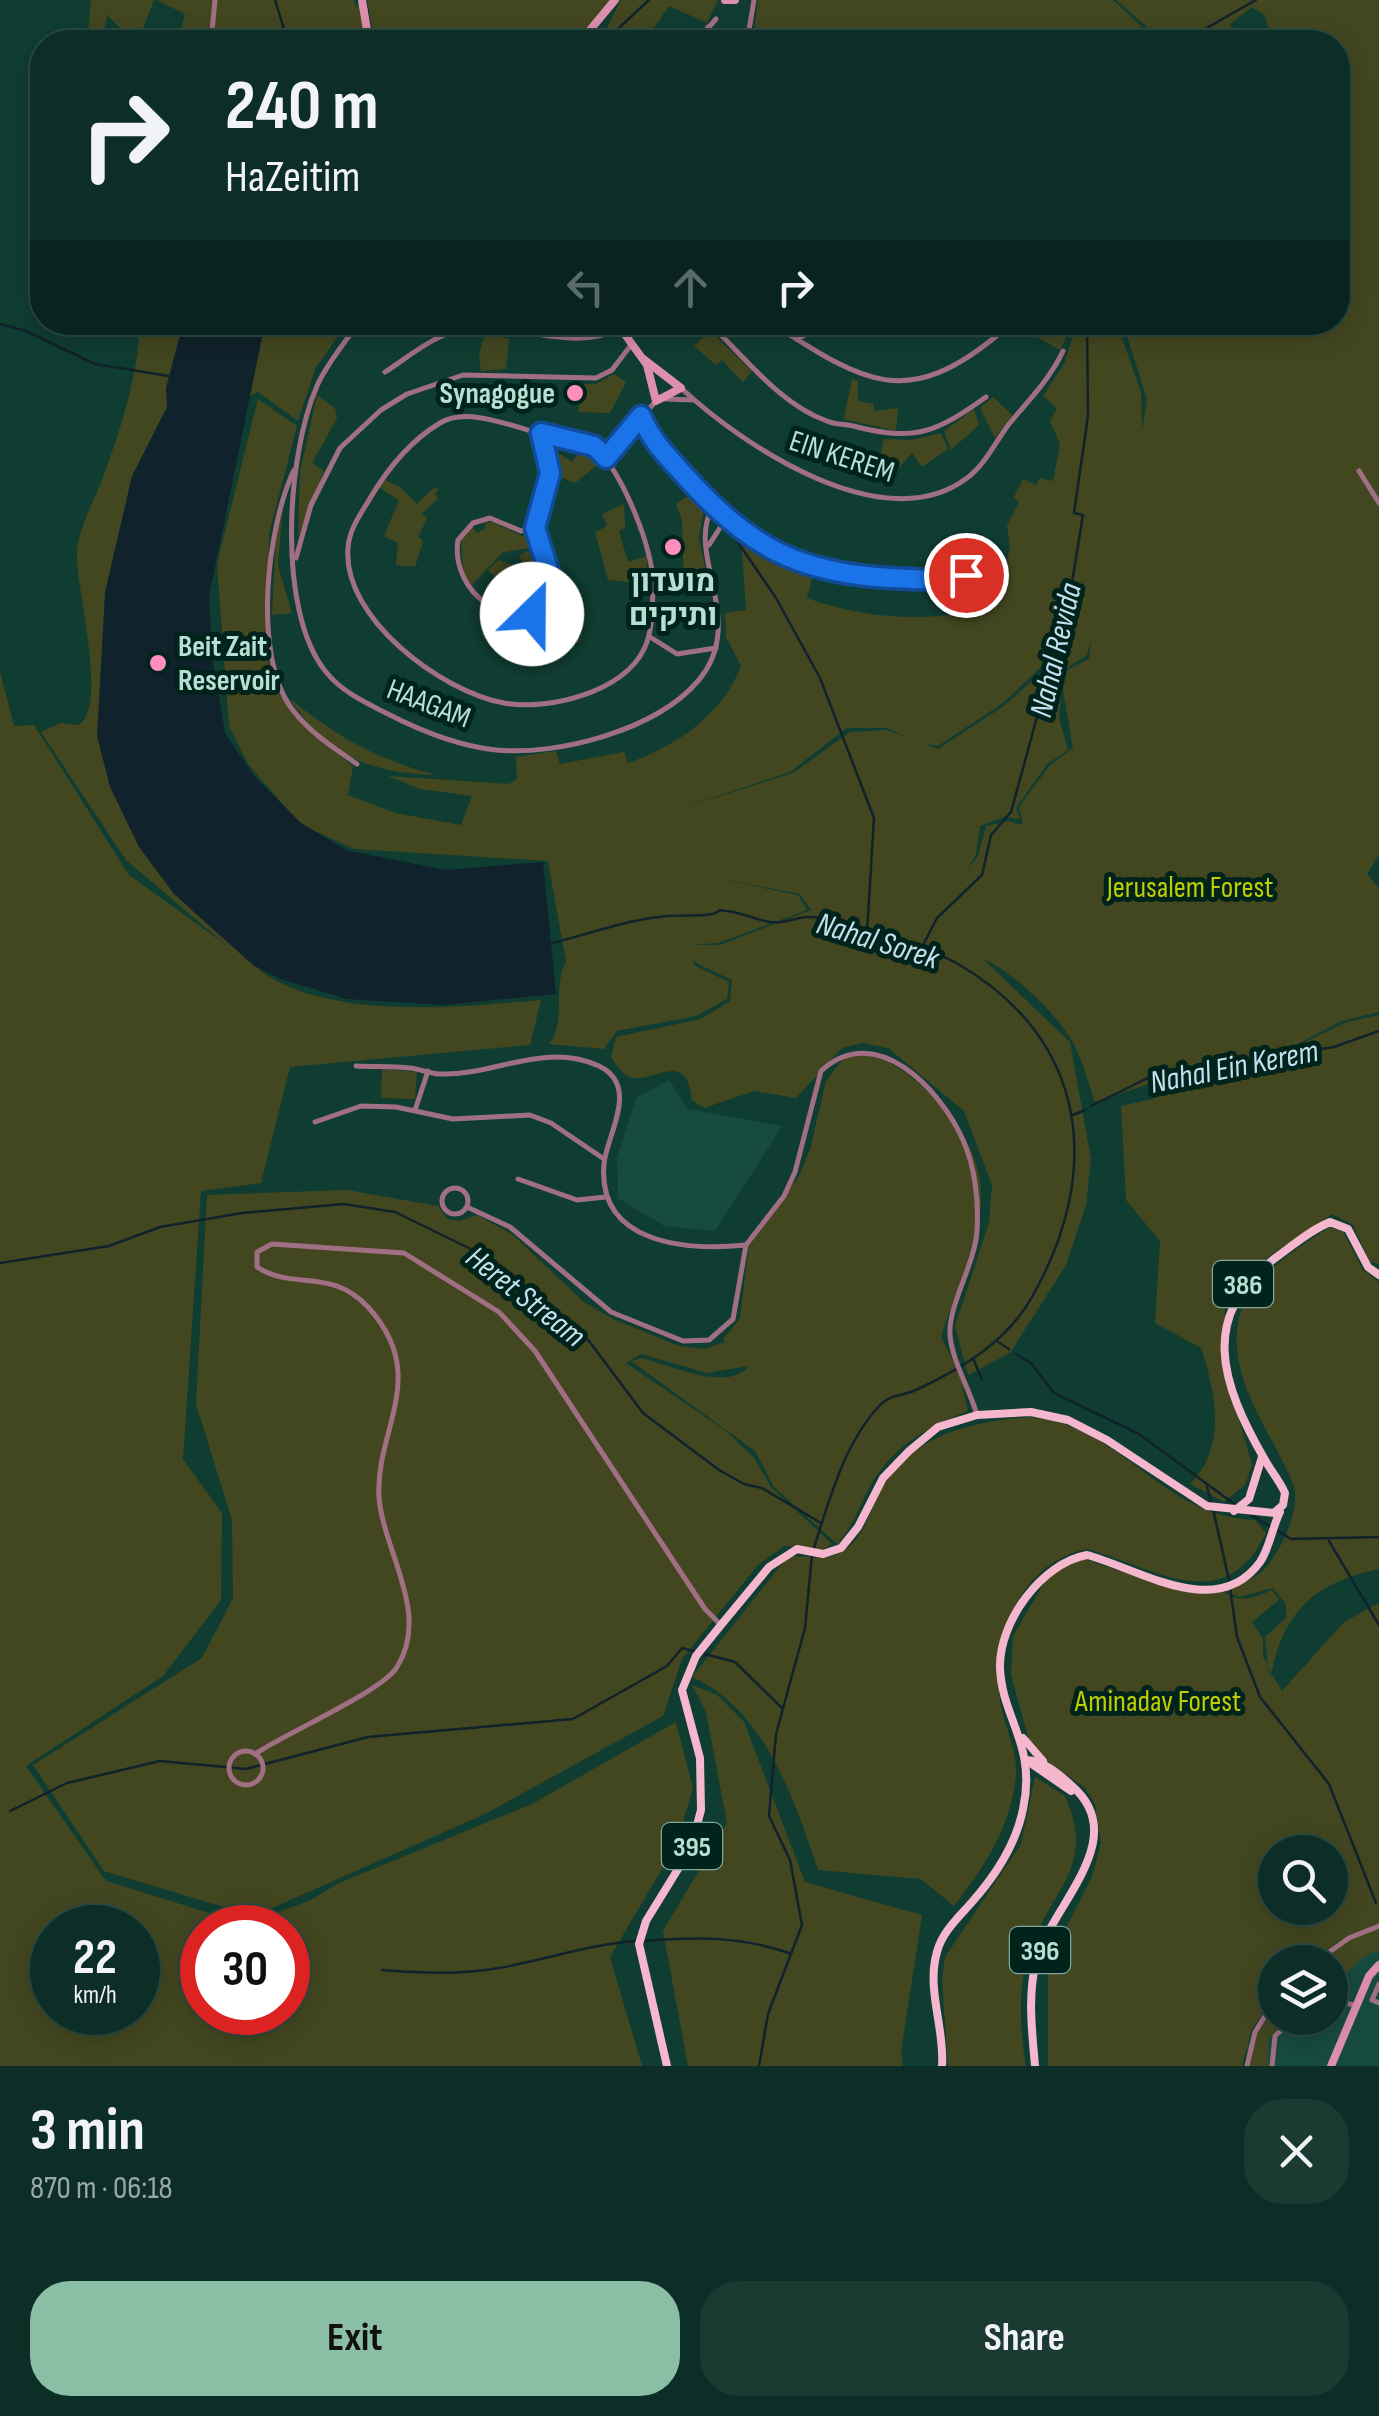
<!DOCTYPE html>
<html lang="en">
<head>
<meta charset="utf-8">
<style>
  body { margin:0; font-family:"Sofia Sans Condensed",Heebo,sans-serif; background:#1a3a32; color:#f1f3f6; height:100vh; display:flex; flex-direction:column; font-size:38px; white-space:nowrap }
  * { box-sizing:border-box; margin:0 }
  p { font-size:32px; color:#9aa8a7 }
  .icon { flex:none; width:55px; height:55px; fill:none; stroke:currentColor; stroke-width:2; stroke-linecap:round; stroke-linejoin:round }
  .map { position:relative; height:2066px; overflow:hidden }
  .details { display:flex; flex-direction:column; background:#0c2e26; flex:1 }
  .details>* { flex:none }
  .hud { position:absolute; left:30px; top:30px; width:1320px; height:305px; border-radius:40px; box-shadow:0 5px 25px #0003,0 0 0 2px #2c4a43; background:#0c2e26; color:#f1f3f6; overflow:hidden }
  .buttons { position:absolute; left:1258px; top:1835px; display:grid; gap:20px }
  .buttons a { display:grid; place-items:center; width:90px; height:90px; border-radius:50%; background:#0c2e26; box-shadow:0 5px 25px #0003,0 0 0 2px #2c4a43; font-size:50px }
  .speed { position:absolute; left:30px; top:1905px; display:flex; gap:20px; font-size:50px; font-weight:700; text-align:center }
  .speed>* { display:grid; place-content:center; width:130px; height:130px; border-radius:50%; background:#0c2e26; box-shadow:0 5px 25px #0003,0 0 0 2px #2c4a43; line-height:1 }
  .speed small { font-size:25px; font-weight:400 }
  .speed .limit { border:15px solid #d22; background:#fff; color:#111 }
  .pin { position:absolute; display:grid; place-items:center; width:85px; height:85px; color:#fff; margin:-42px; border:5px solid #fff; border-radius:50%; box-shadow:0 2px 10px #0007 }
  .me { position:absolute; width:110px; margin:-55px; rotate:23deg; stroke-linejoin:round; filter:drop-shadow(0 0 8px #0008) }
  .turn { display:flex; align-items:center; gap:35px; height:210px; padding:0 30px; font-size:45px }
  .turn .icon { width:130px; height:130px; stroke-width:2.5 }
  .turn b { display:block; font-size:70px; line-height:85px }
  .lanes { display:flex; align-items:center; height:95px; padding:0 30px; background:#0003; justify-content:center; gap:50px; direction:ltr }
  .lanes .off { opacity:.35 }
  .round { display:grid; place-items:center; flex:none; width:105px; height:105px; border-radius:40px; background:#1a3a32 }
  .headline { display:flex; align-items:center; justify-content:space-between; height:170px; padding:0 30px }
  h1 { font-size:60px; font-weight:700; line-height:75px }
  .cta { display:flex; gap:20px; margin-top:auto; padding:20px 30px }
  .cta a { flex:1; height:115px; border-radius:40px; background:#8abfa5; color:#111; font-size:40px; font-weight:700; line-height:115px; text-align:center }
  .cta a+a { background:#1a3a32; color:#f1f3f6 }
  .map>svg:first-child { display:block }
  .built { fill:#184b3f }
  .green { fill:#434720; fill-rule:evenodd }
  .water { fill:#10222c }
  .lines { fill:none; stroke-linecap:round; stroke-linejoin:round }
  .stream { stroke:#10222c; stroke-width:2.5 }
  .street { stroke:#a16f83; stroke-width:5 }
  .secondary { stroke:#de8faf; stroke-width:8 }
  .primary { stroke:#f4b7ce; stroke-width:8 }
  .route-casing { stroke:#114b97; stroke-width:25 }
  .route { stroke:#1a73e8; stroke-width:18 }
  .poi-dot { fill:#fe8ebd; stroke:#00231b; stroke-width:4 }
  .labels { text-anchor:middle; stroke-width:10; stroke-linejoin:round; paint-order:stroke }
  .shield { fill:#00231b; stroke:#81a79c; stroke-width:2.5 }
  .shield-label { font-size:28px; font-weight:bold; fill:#b8dfd3 }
  .poi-label { font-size:30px; font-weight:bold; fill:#b8dfd3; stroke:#00231b; text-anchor:end }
  .street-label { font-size:30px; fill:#b8dfd3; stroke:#00231b }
  .park-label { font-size:30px; fill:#c0cc02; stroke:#00231b }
  .water-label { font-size:32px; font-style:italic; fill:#c4dfef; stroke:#00231b }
</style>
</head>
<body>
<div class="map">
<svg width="1379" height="2066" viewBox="0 0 1379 2066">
  <rect width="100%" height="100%" fill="#103d32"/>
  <!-- built -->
  <g class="built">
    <path d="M669,1080L688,1109L782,1126L715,1231L664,1226L618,1198L617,1158L636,1098Z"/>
    <path d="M1379,1926V2066H1246L1247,2046L1275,1999V2018H1330V1962H1315Z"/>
  </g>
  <!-- green -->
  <g class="green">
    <path d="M91,0H154L140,36L118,32L121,29L107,15L102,42H87Z"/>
    <path d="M157,0H354L356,8L360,0L367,42H178L185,14Z"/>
    <path d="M367,0H610L592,28L572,42H375Z"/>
    <path d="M621,0H718L707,23L669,6L644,42H600Z"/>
    <path d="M758,0H1113L1142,27L1138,36L1146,26L1116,0H1379V854L1367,874L1379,888V1012L1342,1021L1279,1054L1208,1064L1095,1102C1088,1083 1083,1060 1073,1043C1057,1013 1013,972 982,958L1070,1042L1091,1159L1086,1205L1066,1265L1010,1353L968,1375L955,1326L989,1223L992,1185L964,1111L888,1048L862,1043L842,1048L796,1098L754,1091L704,1108L692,1100C686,1045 652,1087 628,1076C621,1072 616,1064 611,1057L616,1037L701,1019L730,1001L732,980L696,963L693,957L694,965L729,982L727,999L696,1016L617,1031L604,1049L549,1044C567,1021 552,988 566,962L548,861L354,849L300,824L248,764L229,726L217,564L258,399L297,426L269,534L268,659L280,692L312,733L353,766L348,795L395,813L461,825L472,796L420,789L388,776L509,784L517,779L516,757L556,751L560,764L624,752L628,763C676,747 723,714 741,666L726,637L725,613L746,610L741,539L774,562L813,574L807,598C859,617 922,624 976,609L973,583L998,574L1006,563L1010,548L1007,525L1019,503L1014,497L1023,479L1036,485L1040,478L1053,481L1060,444L1050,421L1057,408L1043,396L1064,364L1075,330L1083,323H1117L1141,393L1142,430L1147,399L1123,323L1338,322V42H1267L1271,37L1265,16L1252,7L1230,24L1241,42H1186L1201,34L1179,42H774V30H754ZM1091,641L1089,659L1067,670L1063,690L1073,748L1050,765L1019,807L1023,825L1008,821L986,826L978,856L968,869L976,854L980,826L1004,817L1020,819L1016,808L1047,764L1068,750L1059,718L1064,671L1044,670L1004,706L938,749L923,743L938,746L1003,703L1041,667L1065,669L1087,655ZM847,728H887L908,738L886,730L850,732L793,773L667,813L790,772ZM705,876L800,894L811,910L720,945H689L718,943L807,910L798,895Z"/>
    <path d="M343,322L346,325L315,369L298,421L258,392L196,420L125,655L266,963L259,970C329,1021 459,1007 541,1000L530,1045L290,1067L261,1183L201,1191L183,1459L222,1513L221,1600L163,1676L26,1766L106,1881L245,1924L309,1901L339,1883L532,1804L676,1722L693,1788L676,1845L610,1957L642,2066H0V672L14,726L34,725L129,875L226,945L126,860L41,732L60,723L79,725C109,704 75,587 77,552C79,526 93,504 102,480C121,429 138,376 140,323ZM52,1928H138V2012H52ZM202,1928H288V2012H202Z"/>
    <path d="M1030,323H1073L1060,350L1037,337Z"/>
    <path d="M710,331L752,371L743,382L722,360L716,365L694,346Z"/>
    <path d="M485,334L509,339L506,369L481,371L479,354Z"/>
    <path d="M614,374L626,382L610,413L578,412L583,384H596Z"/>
    <path d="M852,379L858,381V401L874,404L873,411L898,408L896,431L844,419Z"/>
    <path d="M317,395L335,408L337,418L312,463L324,471L298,537L300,472Z"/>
    <path d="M993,397L1012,415L995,438L980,408Z"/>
    <path d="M974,409L979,425L951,450L944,431Z"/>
    <path d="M941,433L948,449L922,467L912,453L900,467L882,470V464L859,459L861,449L881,453L884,439L911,440Z"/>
    <path d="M548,434L561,436L554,450L572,462L583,446L600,451L602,461L575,483L549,472L543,442Z"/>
    <path d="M385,480L400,487L417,504L435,487L439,489L435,494L438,499L422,513L427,519L418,537L423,541L415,567L396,565L398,543L384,536L399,500L380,488Z"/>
    <path d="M693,492L704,508L699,538L709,585L684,589L682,520L676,504Z"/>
    <path d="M283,504L278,566L292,613L272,615L276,532Z"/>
    <path d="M624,504L625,528L619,531L628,562L647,556V576L639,583L608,580L595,532L607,526L602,514Z"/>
    <path d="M493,522L522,536L533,531L543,561L529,548L503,552L470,587L463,575L461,539L472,527L477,533L486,528L484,523Z"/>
    <path d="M528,551L544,563L547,585L535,583L528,597L511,607L497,601L508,590L488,570L499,560L519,568L523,561L518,557Z"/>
    <path d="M506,619L528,621L534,638L563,624L567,634H575L581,640L533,668L524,656L503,653Z"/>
    <path d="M289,698C334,735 381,762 437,775C371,773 328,757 289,698Z"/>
    <path d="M1379,1015V1264L1369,1261L1353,1225L1332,1214L1243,1274L1225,1306L1223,1364L1252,1465L1245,1485L1224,1502L1190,1484C1227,1447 1216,1394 1201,1348L1155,1323L1160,1241L1126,1200L1121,1106L1152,1099L1179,1074L1212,1065L1267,1060L1347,1022Z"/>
    <path d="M857,1054C891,1057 911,1075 934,1098C1017,1184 971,1241 941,1337L960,1375L968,1411C922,1429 887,1450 865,1496C856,1515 851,1529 837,1544L774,1487L755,1451L631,1361L641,1358C672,1365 726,1393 749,1366L707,1373L641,1354L626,1363L726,1431L754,1458L771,1487L832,1544L822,1550L784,1546L757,1566L682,1659L663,1716L485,1814L254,1916L104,1871L33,1765L202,1658L233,1598L232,1520L196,1404L207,1195L347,1190L438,1206L447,1219L460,1221L477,1215L513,1235L584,1302L613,1319L679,1346L705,1349L725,1342L723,1339L740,1319L749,1244L799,1176L810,1150L826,1081L842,1060Z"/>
    <path d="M382,1069L417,1072L415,1099L381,1098Z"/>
    <path d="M1330,1227L1343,1232L1363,1270L1379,1282V1569C1315,1582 1282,1612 1271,1677L1267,1666L1282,1691L1344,1622L1379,1603V1924L1339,1941L1312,1962H1275V1997L1252,2029L1242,2066H1048V1963L1092,1877L1101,1843L1095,1804L1084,1787L1032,1751L1011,1675L1013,1636L1044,1583L1061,1567L1084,1559L1180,1591L1221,1588C1234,1605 1254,1598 1272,1590L1279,1600L1252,1622L1263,1639V1657L1268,1665L1265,1637L1286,1618V1604L1273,1588L1239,1597L1224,1590C1236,1586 1248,1582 1259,1574C1278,1559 1303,1508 1293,1484C1271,1428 1217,1368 1244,1303C1257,1272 1303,1245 1330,1227ZM1275,1852H1330V1908H1275Z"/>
    <path d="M1028,1417C1041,1419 1056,1420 1067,1425C1138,1452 1174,1517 1255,1520L1266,1533C1224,1621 1152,1566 1087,1549C1020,1562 992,1637 1000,1700C1003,1724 1018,1750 1016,1775C1011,1827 985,1866 954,1906L921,1879L818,1870C794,1798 764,1709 692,1677L788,1556C807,1555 824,1562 841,1552C863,1540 868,1516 878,1495C907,1436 969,1422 1028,1417Z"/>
    <path d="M692,1685L717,1695L744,1722L805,1882L922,1915L901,2052L903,2066H688L663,1931L727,1823L706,1712Z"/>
    <path d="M1035,1777L1065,1796C1095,1862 1057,1885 1033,1941C1017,1979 1019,2026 1026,2066H948L942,1980L945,1957L1021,1844Z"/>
    <path d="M1379,1929V1951C1356,1955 1350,1976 1330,1985V1962H1319L1350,1938Z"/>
    <path d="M1275,2005V2018H1288L1268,2039V2066H1249L1257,2030Z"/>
  </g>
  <!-- water -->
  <path class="water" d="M183,323H265L209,596L212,656L225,733L254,776L301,823L346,850L445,870L543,862L556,994L443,1005L347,999L281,979L254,966L174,894L139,847L110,787L97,736L105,592L132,476L167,407L166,388Z"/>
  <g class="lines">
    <!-- stream -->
    <g class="stream">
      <path d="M275,0L288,42"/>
      <path d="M605,41L649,0"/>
      <path d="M1182,42L1256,0"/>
      <path d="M0,324L26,331L95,364L169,376"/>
      <path d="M735,538L776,598L820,678L874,818L867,932"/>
      <path d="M549,944C585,935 623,921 659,917C677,914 695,917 712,914C724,911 714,909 726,911C742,912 755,920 770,922C783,924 794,918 807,917C836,916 932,949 958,964C1089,1040 1103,1172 1032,1297C1007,1342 961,1369 916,1390C903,1396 892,1394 881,1404C845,1441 829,1500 814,1548"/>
      <path d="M921,949L937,918L982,875L991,835L1011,812L1040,706L1061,650L1083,515L1074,513L1088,416L1087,322"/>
      <path d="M1091,1106L1154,1075L1334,1047L1379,1031"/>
      <path d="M1073,1115L1085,1110"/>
      <path d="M0,1263L109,1246L160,1227L242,1213L344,1204L395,1212L485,1256L589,1341L643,1413L719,1470L744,1484L762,1488L821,1523"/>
      <path d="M998,1342L1009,1349"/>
      <path d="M1016,1354L1032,1364L1054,1393L1139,1434L1237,1506"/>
      <path d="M973,1358L982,1380"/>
      <path d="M1207,1487L1211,1502"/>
      <path d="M1213,1509L1229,1580"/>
      <path d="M1248,1513L1271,1527"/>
      <path d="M1278,1531L1291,1539L1379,1537"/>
      <path d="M1329,1541L1379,1625"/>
      <path d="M1230,1588L1237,1637L1260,1697L1329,1784L1376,1903"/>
      <path d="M10,1811L67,1783L160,1761L246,1769L368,1737L573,1719L667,1666L682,1648L735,1662L782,1708"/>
      <path d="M645,1941C697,1937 739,1936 789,1953"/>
      <path d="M382,1970C422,1973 459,1975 499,1968C546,1960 589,1944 637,1941"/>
      <path d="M759,2066L768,2014L802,1925L790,1860L769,1816L776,1734L805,1628L812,1555"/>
    </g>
    <!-- street -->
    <g class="street">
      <path d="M708,27L716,42"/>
      <path d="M211,42L215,0"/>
      <path d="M696,42L716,19"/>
      <path d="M747,42L754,0"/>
      <path d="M359,322C345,343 327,363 317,386C287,454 276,611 326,672C342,692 366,703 388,714C421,731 458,746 496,750C558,756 656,730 698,681C749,622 684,554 713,507"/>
      <path d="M708,322C743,355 780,405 827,421C836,425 847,424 857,427C917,442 938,431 986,397"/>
      <path d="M770,322C863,382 906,412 1000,333"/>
      <path d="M894,322H902"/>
      <path d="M797,339L830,322"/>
      <path d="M385,372C410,356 436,333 467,328C513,321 575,354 619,328"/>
      <path d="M681,388C742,445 884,541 967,478C985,465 996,441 1009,424C1029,400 1050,379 1063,351"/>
      <path d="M666,399L694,400"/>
      <path d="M641,416C653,444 671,461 691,483C772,573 882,602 997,566"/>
      <path d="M594,446C621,468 656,554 653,589C652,608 653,631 644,649C624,692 548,711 504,703C442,692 342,618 348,548C349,530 360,515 369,500C386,471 410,441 440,423C484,396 568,464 622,436"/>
      <path d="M606,457L656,401"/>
      <path d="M294,470C267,527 252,656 292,709C309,732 334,748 357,764"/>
      <path d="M1359,471L1379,503"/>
      <path d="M490,518L521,531L535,528L547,558L550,590L538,611C494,626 451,584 458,540L473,523Z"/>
      <path d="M535,528L550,473L541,433"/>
      <path d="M709,545L725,520"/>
      <path d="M296,558L311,505L340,448L381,410L407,394L463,375L596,378L612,370L631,345"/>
      <path d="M650,637L677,654L716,648"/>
      <path d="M356,1066C374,1067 393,1066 410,1068C420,1069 431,1074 440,1074C494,1076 545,1041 599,1066C641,1086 606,1136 604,1164C597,1244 686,1251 746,1245"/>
      <path d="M415,1110L428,1071"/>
      <path d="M315,1122L361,1106L396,1107L453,1119L530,1115L551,1123L604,1159"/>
      <path d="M518,1179L577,1200L606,1197"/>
      <circle cx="455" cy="1201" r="13"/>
      <path d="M467,1207L510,1227L611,1312L683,1341L709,1340L733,1319L746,1245L784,1196L795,1172L821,1071C876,1020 941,1090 963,1140C975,1167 979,1201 977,1231C975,1264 948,1305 950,1335C952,1361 970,1390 977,1415"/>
      <circle cx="246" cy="1768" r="17"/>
      <path d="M255,1754C286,1733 383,1691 397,1667C431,1613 383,1551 379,1497C375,1429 431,1376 368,1307C331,1267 294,1291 257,1267V1252L272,1244L404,1253L499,1312L535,1351L705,1609L721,1625"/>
      <path d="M1315,1962L1349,1938L1379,1926"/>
      <path d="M1379,1984L1372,2000L1379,2003"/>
      <path d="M1330,2000L1355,2005"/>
      <path d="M1247,2066L1255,2032L1275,2000"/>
      <path d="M1272,2066L1275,2036L1294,2018"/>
    </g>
    <!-- secondary -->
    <g class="secondary">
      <path d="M362,0L369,42"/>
      <path d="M725,0H735"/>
      <path d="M580,42L615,0"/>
      <path d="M616,322L647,365L656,401L681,388L642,358"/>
      <path d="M1331,2066L1369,1976L1379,1965"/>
    </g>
    <!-- primary -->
    <g class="primary">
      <path d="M1234,1511L1249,1499L1262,1457"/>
      <path d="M1023,1738L1043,1761"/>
      <path d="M1026,1760C1044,1761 1059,1774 1072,1786C1132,1838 1053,1904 1037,1958C1027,1994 1032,2030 1035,2066"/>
      <path d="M1026,1760L1071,1791"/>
      <path d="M667,2066L639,1944L646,1921L691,1848L701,1810L700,1758L682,1690L696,1656L721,1625L769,1567L797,1549L823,1554L841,1548L858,1527L883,1478L909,1451L938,1427L977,1415L1031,1412L1068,1420L1107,1440L1207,1506L1274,1513L1283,1505L1285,1493C1280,1481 1271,1471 1265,1460C1221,1384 1197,1314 1278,1256C1294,1244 1311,1230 1330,1222L1348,1229L1368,1267L1379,1275"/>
      <path d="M942,2066C945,2029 926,1989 937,1952C942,1932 959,1917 972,1902C995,1876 1016,1845 1023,1809C1037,1745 1002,1719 1000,1668C999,1621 1042,1563 1087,1555C1137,1568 1217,1622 1260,1562C1270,1547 1272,1528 1280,1512"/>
    </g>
  </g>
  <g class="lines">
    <!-- route casing -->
    <g class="route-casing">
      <path id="route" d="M532,614L544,607L550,594V575L535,528L550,473L541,433L594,446L606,458L641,416C652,442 668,457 686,477C748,546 797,573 890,578C916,579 941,582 966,575"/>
    </g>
    <!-- route -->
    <use href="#route" class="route"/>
  </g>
  <!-- markers -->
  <g class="poi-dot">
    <circle cx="575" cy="393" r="10"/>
    <circle cx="673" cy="547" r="10"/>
    <circle cx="158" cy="663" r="10"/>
  </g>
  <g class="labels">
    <!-- shield labels -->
    <g class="shield">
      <rect x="1213" y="1261" width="60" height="46" rx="8"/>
      <rect x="662" y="1823" width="60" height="46" rx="8"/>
      <rect x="1010" y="1927" width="60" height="46" rx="8"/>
    </g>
    <g class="shield-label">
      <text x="1243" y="1294">386</text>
      <text x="692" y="1856">395</text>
      <text x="1040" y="1960">396</text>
    </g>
    <!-- poi labels -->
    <g class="poi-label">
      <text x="555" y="403">Synagogue</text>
      <text x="673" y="591" text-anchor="middle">מועדון<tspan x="673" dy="34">ותיקים</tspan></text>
      <text x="178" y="656" text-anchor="start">Beit Zait<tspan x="178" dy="34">Reservoir</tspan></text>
    </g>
    <!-- street labels -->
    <g class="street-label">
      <text transform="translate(842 456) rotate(18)" y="10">EIN KEREM</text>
      <text transform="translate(429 703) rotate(21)" y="10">HAAGAM</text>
    </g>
    <!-- park labels -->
    <g class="park-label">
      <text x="1190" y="897">Jerusalem Forest</text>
      <text x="1158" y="1711">Aminadav Forest</text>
    </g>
    <!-- water labels -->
    <g class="water-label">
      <text transform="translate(1055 650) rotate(-77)" y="11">Nahal Revida</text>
      <text transform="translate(878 940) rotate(17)" y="11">Nahal Sorek</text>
      <text transform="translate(1234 1066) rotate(-11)" y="11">Nahal Ein Kerem</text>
      <text transform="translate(526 1296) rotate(38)" y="11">Heret Stream</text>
    </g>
  </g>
</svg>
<div class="buttons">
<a><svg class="icon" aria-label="search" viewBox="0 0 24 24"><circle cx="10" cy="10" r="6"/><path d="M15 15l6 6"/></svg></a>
<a><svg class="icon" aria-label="layers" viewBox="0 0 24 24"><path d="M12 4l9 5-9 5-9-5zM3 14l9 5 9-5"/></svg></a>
</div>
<div class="speed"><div>22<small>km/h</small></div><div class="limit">30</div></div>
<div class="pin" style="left:966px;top:575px;background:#d93025"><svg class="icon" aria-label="arrive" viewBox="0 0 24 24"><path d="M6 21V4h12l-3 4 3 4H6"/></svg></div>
<svg class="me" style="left:532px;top:614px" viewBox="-20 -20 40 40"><circle r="19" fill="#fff"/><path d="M0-13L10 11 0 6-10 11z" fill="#1a73e8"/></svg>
<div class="hud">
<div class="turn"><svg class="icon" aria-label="right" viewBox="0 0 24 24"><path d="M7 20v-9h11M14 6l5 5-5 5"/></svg><div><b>240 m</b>HaZeitim</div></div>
<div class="lanes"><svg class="icon off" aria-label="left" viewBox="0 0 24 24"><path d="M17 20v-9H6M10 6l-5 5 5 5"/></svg><svg class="icon off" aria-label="ahead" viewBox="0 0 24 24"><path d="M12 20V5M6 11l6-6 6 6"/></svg><svg class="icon" aria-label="right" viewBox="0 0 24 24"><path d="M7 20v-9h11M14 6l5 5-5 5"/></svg></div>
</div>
</div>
<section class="details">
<div class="headline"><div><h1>3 min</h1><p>870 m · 06:18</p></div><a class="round"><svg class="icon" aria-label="close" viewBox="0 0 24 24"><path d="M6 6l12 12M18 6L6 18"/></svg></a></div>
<div class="cta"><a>Exit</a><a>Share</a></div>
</section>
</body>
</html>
